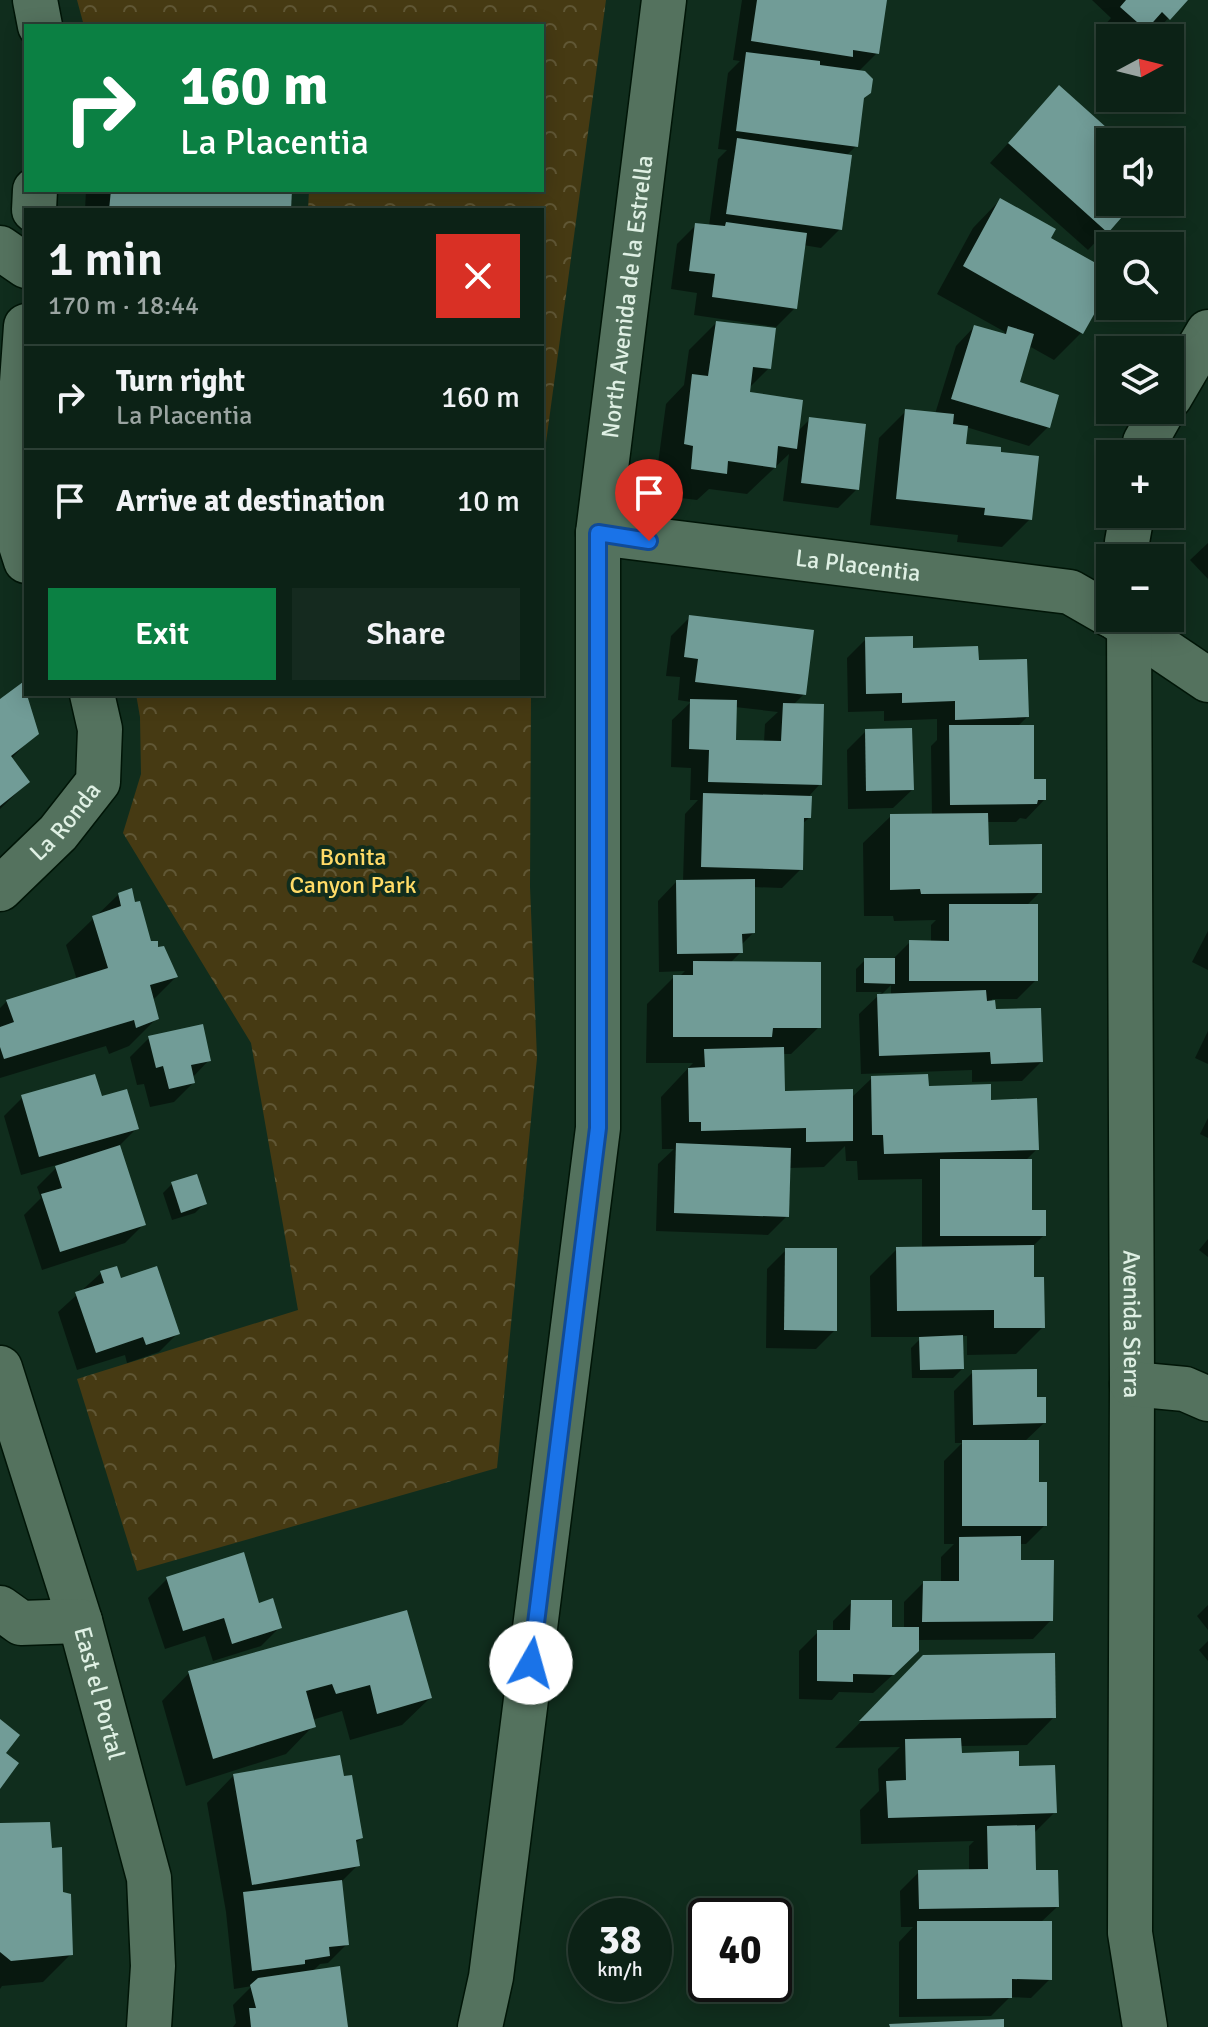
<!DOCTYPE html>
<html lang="en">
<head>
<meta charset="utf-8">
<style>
  body { margin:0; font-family:Signika,sans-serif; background:#152a1f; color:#f1f3f6; height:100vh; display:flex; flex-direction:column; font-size:30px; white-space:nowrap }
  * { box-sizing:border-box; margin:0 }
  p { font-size:26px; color:#9aa4a1 }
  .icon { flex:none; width:44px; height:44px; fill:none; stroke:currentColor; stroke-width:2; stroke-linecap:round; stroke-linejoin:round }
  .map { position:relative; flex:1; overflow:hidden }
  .details { position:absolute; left:24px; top:208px; width:520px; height:488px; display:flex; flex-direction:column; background:#0c2216; border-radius:0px; box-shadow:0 4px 20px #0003,0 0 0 2px #2c3f35 }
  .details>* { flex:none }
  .banner { position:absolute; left:24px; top:24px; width:520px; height:168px; border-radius:0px; box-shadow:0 4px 20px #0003,0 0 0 2px #2c3f35; background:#0b8043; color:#fff; overflow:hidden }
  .needle { width:52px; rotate:83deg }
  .buttons { position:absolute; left:1096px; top:24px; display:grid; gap:16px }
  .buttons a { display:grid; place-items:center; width:88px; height:88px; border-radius:0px; background:#0c2216; box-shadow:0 4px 20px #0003,0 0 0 2px #2c3f35; font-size:40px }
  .speed { position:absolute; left:568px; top:1898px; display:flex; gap:16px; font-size:40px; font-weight:700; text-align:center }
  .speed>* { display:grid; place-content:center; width:104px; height:104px; border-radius:50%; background:#0c2216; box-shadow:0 4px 20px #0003,0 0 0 2px #2c3f35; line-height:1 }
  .speed small { font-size:20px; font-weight:400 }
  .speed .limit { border:4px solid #111; border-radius:12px; background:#fff; color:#111 }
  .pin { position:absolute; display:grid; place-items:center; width:68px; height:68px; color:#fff; margin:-82px -34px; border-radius:50% 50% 50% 0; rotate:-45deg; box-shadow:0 0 8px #0007 }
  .pin .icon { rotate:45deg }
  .me { position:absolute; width:88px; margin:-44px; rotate:7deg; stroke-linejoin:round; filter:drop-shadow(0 0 6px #0008) }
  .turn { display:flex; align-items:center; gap:28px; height:168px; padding:0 24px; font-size:36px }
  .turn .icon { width:104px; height:104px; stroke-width:2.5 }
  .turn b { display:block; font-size:56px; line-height:68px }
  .round { display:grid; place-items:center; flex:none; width:84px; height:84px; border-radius:0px; background:#152a1f }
  .overview { display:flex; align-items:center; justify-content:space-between; height:136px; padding:0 24px }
  h1 { font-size:48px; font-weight:600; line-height:60px }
  .action { display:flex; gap:16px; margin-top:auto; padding:16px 24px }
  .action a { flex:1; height:92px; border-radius:0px; background:#0b8043; color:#fff; font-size:32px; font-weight:600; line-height:92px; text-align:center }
  .action a+a { background:#152a1f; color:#f1f3f6 }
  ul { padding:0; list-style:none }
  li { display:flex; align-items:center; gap:24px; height:104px; padding:0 24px; border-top:2px solid #2c3f35 }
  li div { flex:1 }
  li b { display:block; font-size:30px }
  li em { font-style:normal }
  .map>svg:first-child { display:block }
  .forest { fill:url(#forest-crowns) }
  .shadow { fill:#0007; fill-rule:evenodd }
  .building { fill:#719c97 }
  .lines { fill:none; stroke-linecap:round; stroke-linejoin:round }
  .minor-casing { stroke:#001507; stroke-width:47 }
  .minor { stroke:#54725e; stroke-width:44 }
  .route-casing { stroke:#114b97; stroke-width:20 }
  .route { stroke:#1a73e8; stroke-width:14 }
  .labels { text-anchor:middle; stroke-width:8; stroke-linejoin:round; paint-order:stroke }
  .street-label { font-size:24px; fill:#dff0e4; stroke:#102d1d }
  .park-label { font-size:24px; fill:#ffdb67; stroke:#102d1d }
</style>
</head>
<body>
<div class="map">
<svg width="1208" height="2027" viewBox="0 0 1208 2027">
  <defs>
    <pattern id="forest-crowns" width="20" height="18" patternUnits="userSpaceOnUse" patternTransform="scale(2)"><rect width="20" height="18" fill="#463a13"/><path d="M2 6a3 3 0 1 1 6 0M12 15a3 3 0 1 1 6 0" fill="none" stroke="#605735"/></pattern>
  </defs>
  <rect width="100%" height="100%" fill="#102d1d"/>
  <!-- forest -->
  <g class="forest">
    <path d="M77,0H606L542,472V210H308L309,190H542V26H84Z"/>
    <path d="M136,694H531L530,887L537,1058L497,1468L137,1571L77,1379L298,1310L251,1043L123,833L141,774L140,717Z"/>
  </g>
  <!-- shadow -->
  <g class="shadow">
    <path d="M742,0H885L877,53L858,72L862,100L856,146L846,156L840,229L821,248L803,245L795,308L776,327L694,315L697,293L671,289L677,244L696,225L709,226L718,159L727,150L718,149L728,73L740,61L733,60Z"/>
    <path d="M1092,0H1186L1150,37L1142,30L1135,38H1115L1103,27L1111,18Z"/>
    <path d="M1059,88L1110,145V202H1133L1088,250L990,163Z"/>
    <path d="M86,190H290L289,210H85Z"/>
    <path d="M1000,200L1049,239L1110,273V282L1081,333L1054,360L1029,346L1017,384L1048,427L1029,446L966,427L964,445L1030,519L1002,547L957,542L958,535L870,525L879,438L906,411L935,414L956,346L974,327L1002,335L1005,332L937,294L973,228Z"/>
    <path d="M716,323L769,368L748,389V394L797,432L809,420L857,489L838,508L783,501L789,454L747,494L709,489L697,500L664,496L667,472L657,471L666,404L684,385L689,350Z"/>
    <path d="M1208,543V579L1190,560Z"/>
    <path d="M690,617L804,694L792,706L820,784L810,795V817L801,825V869L782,888L753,887L754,932L741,945V952L730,963L819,1027L791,1054H782L783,1093L851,1098L872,1078L927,1088L989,1102L1037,1149L1025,1161L1030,1212L1044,1235L1032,1247V1279L1043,1327L1016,1354L967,1355V1336H961L962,1369L953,1378H912L911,1348L922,1337H871L870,1276L897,1249H922V1179L858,1180L857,1161H846L845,1146L824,1167L789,1168L787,1216L768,1235L656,1231L658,1164L674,1149H662L661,1097L693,1063H646L647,1004L674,977H679L685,971L659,972L658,901L676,882H683L685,814L698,800H690L691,768L671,767L672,720L691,702L678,700L680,677L666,676L671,636ZM735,707L778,712L765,724L764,742H734Z"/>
    <path d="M866,639L977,662L1027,717L1017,727L1032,782L1044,800L1026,819L1020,818L1016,822H986L987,847L1040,892L1026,906L1036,980L1017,999H992L994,1012L1041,1062L1022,1081L972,1082V1070L861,1074L859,1014L882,992H856V969L865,960H892L910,942H931V925L936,920L894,921L893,916H864L863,843L891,816L932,815L931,746L937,740V719L884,721V711L848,712L847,658ZM891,985V995L880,996Z"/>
    <path d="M0,701L36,733L11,759L28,782L0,809Z"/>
    <path d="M866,731L912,790L893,808L848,809L847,750Z"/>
    <path d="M119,894L176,977L152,1001L156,1019L129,1046L109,1054L106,1046L0,1078V1008L7,1001L77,980L66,945Z"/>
    <path d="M1208,931V970L1192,962Z"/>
    <path d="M1208,1031V1064L1195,1058Z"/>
    <path d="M149,1038L209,1060L192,1078L193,1083L174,1102L150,1107L144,1084L137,1085L130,1057Z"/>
    <path d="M23,1097L101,1099L137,1128L119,1146L144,1224L125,1243L42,1270L24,1215L41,1198L37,1187L60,1164L21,1175L4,1116Z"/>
    <path d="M1208,1118V1138L1200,1134Z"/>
    <path d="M172,1184L204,1204L195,1213L172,1220L163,1193Z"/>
    <path d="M1208,1239V1257L1199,1250Z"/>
    <path d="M786,1250L835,1330L816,1349L766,1348L767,1269Z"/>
    <path d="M101,1273L120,1281L178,1333L159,1352L127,1363L125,1355L77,1370L58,1312Z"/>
    <path d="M973,1372L1035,1399L1044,1423L1024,1442L1038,1484L1045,1525L1026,1544H1019V1562L1051,1620L1033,1639L917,1640L898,1670L873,1693L839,1692L832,1700L799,1699V1651L818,1632H833V1621L852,1602L890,1629H904V1602L923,1583H941V1557L954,1544H944V1461L962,1443H955L954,1391Z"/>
    <path d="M167,1579L280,1627L261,1646L213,1661L205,1636L165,1649L148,1598Z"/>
    <path d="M1208,1605V1630L1197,1616Z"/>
    <path d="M405,1612L430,1698L402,1725L350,1740L342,1711L312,1720L313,1726L286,1754L186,1786L162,1701L189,1673Z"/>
    <path d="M1208,1641V1661L1199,1650Z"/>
    <path d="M900,1682L1054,1717L1027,1745L960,1746V1755L1017,1768L1055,1812L1033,1834L1034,1873L1057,1907L1040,1923L1050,1979L1031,1998L1010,1997L991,2016L899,2017V1942L913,1927H901L900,1891L919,1872L969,1871V1846L974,1841L861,1844L860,1810L879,1791L878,1769L900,1747L835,1748Z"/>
    <path d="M234,1775L361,1838L355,1844L358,1865L340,1883L347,1944L328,1963L320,1964L312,1972L345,2027H233L236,2023L233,2005L252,1986L234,1989L226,1912L207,1803Z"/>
    <path d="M0,1825L50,1850L61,1894L71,1954L43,1982L2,1986L0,1989Z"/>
  </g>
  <!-- building -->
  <g class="building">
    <path d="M757,0H887L879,54L853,50V57L751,41Z"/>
    <path d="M1126,0H1188L1170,20L1162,12L1146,30L1120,7Z"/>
    <path d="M746,52L820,61V65L865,71L873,79L871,93L864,98L858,147L736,131Z"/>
    <path d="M1059,85L1107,128L1101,135L1110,142V202H1135L1108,233L1008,143Z"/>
    <path d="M737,138L852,155L842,230L726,214Z"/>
    <path d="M111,190H292L291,210H109Z"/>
    <path d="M1000,198L1056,229L1051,238L1110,271V286L1083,334L963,266Z"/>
    <path d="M726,222L807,233L797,309L712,297L715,274L689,271L695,223L725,226Z"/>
    <path d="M716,321L776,328L771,369L753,367L750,392L803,400L797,449L778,446L776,468L728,461L727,474L691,469L693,446L684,444L692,374L708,376Z"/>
    <path d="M974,325L1006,334L1008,326L1034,334L1020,382L1059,395L1050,428L951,399Z"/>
    <path d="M905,409L954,414L953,424L968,426L966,444L1001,447V452L1039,456L1032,520L984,515L985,508L896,499Z"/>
    <path d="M809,417L866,424L859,490L801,483Z"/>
    <path d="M689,615L814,630L806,695L695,682L698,659L684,657Z"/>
    <path d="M913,636V648L978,646L979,660L1027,659L1029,717L955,720V701L902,703V693L866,694L865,637Z"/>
    <path d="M23,682L39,734L11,756L30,782L0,806V699Z"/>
    <path d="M690,699L737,700L736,740L781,741L783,703L824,704L822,785L708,782L709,750L689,749Z"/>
    <path d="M949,725H1034V779H1046V800H1038L1037,804L950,805Z"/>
    <path d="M912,728L914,790L866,791L865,729Z"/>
    <path d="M703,793L812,796L811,818H804L803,870L701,867Z"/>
    <path d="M988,813L989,845L1042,844V893L921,894L920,889L890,890V814Z"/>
    <path d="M755,879V933L742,934L743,953L677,954L676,880Z"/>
    <path d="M132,888L135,902L140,901L151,941H158V947L164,946L178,977L150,985L159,1019L136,1028L134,1020L4,1059L0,1047V1027L14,1022L6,1000L108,968L92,916L121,906L118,893Z"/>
    <path d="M949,904H1038V981H909V940L949,941Z"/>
    <path d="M864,958H895V984L864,983Z"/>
    <path d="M693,961L821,962V1028H773L772,1037H673V975H693Z"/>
    <path d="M986,990L987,1001L995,1000L996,1009L1041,1008L1043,1062L991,1064L990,1052L879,1056L877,994Z"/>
    <path d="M203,1024L211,1061L191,1065L195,1083L169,1089L163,1066L156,1068L148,1036Z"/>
    <path d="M784,1047L785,1091L853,1089V1141L806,1142V1128L701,1131V1122H689L688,1068L705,1067L704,1049Z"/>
    <path d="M95,1074L102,1096L127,1089L139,1129L39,1157L21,1095Z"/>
    <path d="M928,1074L929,1086L991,1084V1100L1037,1098L1039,1150L884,1154L883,1135H872L871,1076Z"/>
    <path d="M676,1143L791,1148L789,1217L674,1213Z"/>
    <path d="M120,1145L146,1225L60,1252L41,1194L62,1188L55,1166Z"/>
    <path d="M940,1159H1032V1210H1046V1236H940Z"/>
    <path d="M197,1174L207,1204L181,1213L171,1182Z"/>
    <path d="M1034,1245V1277H1044L1045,1328H994V1310L897,1311L896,1247Z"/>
    <path d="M785,1248H837V1331L784,1330Z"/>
    <path d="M117,1266L121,1278L157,1266L180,1334L146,1345L143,1337L96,1353L75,1292L104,1283L100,1271Z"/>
    <path d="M963,1335L964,1369L920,1370L919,1337Z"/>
    <path d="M1037,1369V1397H1046V1423L973,1425L972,1370Z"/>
    <path d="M962,1440H1039V1482H1047V1526H962Z"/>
    <path d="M1021,1536V1560H1054L1053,1621L922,1622L923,1581H959V1537Z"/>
    <path d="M244,1552L259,1603L273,1598L282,1628L232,1644L224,1618L183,1631L166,1577Z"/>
    <path d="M851,1600H892V1627H919V1651L894,1675L853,1674V1682L817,1681V1630H850Z"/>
    <path d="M407,1610L432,1698L377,1714L370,1685L336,1694L332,1684L306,1691L316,1727L213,1759L188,1671Z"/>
    <path d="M1055,1653L1056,1718L859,1721L923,1655Z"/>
    <path d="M0,1719L20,1735L6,1753L19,1763L0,1789Z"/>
    <path d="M961,1738L962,1753L1019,1751V1766L1055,1765L1057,1813L888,1818L886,1781L906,1780L905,1739Z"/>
    <path d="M340,1755L344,1776L352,1775L363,1838L356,1840L360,1866L252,1885L233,1774Z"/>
    <path d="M50,1822L52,1848L62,1847L63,1892L71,1894L73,1955L11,1961L0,1952V1823Z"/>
    <path d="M1035,1825L1036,1870H1058L1059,1907L919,1909L918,1870L988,1869L987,1826Z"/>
    <path d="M342,1880L349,1945L329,1947L330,1956L305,1960V1964L252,1971L243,1892Z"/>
    <path d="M917,1921H1052V1980L1012,1979V1998L917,1999Z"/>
    <path d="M340,1966L348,2027H251L249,2008H256L250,1985L258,1978Z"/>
    <path d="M1004,2019V2027H890L889,2024Z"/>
  </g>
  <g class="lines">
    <!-- minor casing -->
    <g class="minor-casing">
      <g id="minor">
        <path d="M35,0L40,26"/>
        <path d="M34,210L35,190"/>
        <path d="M0,248L26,266"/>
        <path d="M26,326L15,481L16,530L26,561"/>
        <path d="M1170,397L1208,332"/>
        <path d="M1143,454L1145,442L1163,410"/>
        <path id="s1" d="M598,533L1070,592L1110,615"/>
        <path d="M1127,558V542L1132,514"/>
        <path d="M1116,618L1208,680"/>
        <path id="s2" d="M1129,618L1132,1384L1130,1933L1145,2027"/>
        <path id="s3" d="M0,889L58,833L98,782L100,729L92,694"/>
        <path id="s4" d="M0,1368L80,1621L149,1878L153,1966L149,2027"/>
        <path d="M1132,1384L1185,1389L1208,1399"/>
        <path d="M0,1608L21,1623L80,1621"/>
        <path id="s5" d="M480,2027L491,1977L598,1128V533L664,0"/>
      </g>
    </g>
    <!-- minor -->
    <use href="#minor" class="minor"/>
  </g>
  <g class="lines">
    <!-- route casing -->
    <g class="route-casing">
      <path id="route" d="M531,1663L598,1128V533L649,541"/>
    </g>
    <!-- route -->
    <use href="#route" class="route"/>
  </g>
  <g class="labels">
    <!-- street labels -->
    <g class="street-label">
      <text dy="8" stroke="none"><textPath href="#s5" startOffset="1740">North Avenida de la Estrella</textPath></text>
      <text dy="8" stroke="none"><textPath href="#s1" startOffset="262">La Placentia</textPath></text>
      <text dy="8" stroke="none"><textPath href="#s3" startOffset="94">La Ronda</textPath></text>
      <text dy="8" stroke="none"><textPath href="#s2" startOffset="706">Avenida Sierra</textPath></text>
      <text dy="8" stroke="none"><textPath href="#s4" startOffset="340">East el Portal</textPath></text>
    </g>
    <!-- park labels -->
    <g class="park-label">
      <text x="353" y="865">Bonita<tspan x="353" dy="28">Canyon Park</tspan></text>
    </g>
  </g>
</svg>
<div class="buttons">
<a><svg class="needle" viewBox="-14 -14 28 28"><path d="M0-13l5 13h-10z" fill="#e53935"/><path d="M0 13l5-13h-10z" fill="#9aa4a1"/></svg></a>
<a><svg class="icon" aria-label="sound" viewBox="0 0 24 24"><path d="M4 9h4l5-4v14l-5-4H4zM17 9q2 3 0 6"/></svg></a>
<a><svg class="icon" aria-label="search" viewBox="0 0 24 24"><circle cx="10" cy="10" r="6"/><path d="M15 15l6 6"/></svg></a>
<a><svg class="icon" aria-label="layers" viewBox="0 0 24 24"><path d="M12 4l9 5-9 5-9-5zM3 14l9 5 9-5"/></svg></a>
<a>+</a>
<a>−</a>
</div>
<div class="speed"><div>38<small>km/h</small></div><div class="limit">40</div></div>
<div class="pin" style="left:649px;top:541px;background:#d93025"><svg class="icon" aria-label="arrive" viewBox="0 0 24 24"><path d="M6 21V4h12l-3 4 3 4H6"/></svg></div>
<svg class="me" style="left:531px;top:1663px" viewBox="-20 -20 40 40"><circle r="19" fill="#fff"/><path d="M0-13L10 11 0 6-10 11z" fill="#1a73e8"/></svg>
<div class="banner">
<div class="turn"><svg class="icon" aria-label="right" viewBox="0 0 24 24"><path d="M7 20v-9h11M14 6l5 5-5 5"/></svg><div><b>160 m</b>La Placentia</div></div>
</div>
<section class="details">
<div class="overview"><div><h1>1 min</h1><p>170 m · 18:44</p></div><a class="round" style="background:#d93025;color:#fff"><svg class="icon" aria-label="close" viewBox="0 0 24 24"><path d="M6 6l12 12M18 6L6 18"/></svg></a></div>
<ul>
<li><svg class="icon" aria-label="right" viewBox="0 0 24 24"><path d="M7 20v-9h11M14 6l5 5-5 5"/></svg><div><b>Turn right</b><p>La Placentia</p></div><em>160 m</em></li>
<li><svg class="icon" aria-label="arrive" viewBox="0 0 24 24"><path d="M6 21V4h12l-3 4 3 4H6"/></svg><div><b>Arrive at destination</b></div><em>10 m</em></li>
</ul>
<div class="action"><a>Exit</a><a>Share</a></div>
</section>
</div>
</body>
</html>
